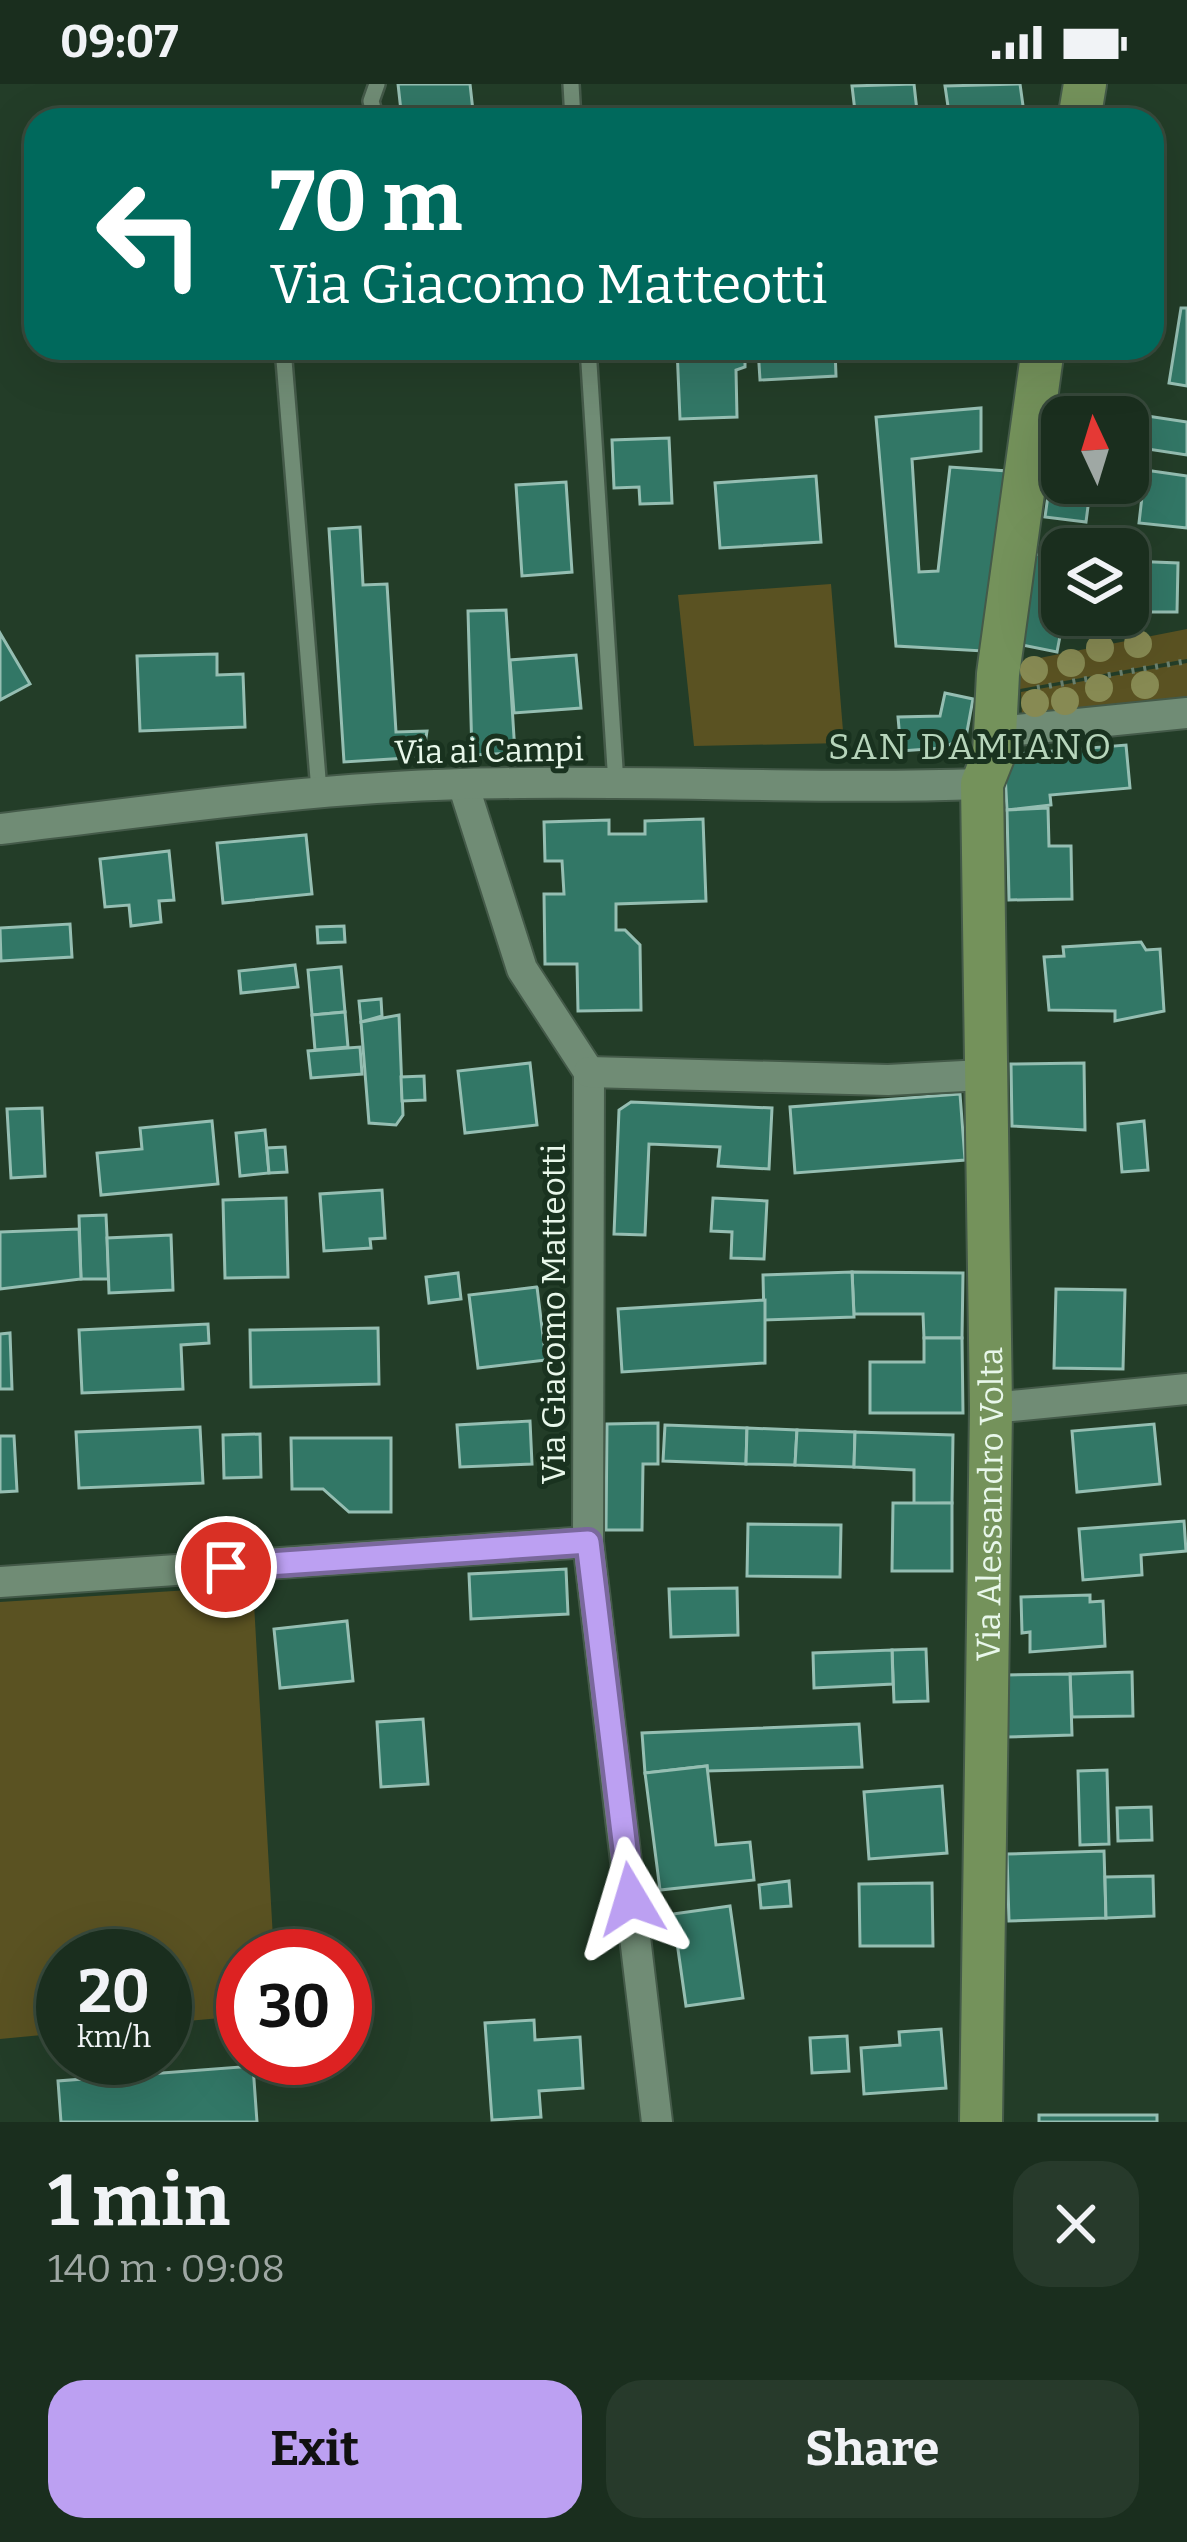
<!DOCTYPE html>
<html lang="en">
<head>
<meta charset="utf-8">
<style>
  body { margin:0; font-family:Bitter,serif; background:#273a2b; color:#f1f3f6; height:100vh; display:flex; flex-direction:column; font-size:45px; white-space:nowrap }
  * { box-sizing:border-box; margin:0 }
  p { font-size:39px; color:#9fa8a4 }
  .icon { flex:none; width:66px; height:66px; fill:none; stroke:currentColor; stroke-width:2; stroke-linecap:round; stroke-linejoin:round }
  .map { position:relative; height:2038px; overflow:hidden }
  .panel { display:flex; flex-direction:column; background:#1a2e1e; flex:1 }
  .panel>* { flex:none }
  .guide { position:absolute; left:24px; top:24px; width:1140px; height:252px; border-radius:36px; box-shadow:0 12px 48px #0002,0 0 0 3px #384a3c; background:#00695c; color:#fff; overflow:hidden }
  .needle { width:78px; rotate:356deg }
  .controls { position:absolute; left:1041px; top:312px; display:grid; gap:24px }
  .controls a { display:grid; place-items:center; width:108px; height:108px; border-radius:24px; background:#1a2e1e; box-shadow:0 12px 48px #0002,0 0 0 3px #384a3c; font-size:60px }
  .speed { position:absolute; left:36px; top:1845px; display:flex; gap:24px; font-size:60px; font-weight:700; text-align:center }
  .speed>* { display:grid; place-content:center; width:156px; height:156px; border-radius:50%; background:#1a2e1e; box-shadow:0 12px 48px #0002,0 0 0 3px #384a3c; line-height:1 }
  .speed small { font-size:30px; font-weight:400 }
  .speed .limit { border:18px solid #d22; background:#fff; color:#111 }
  .pin { position:absolute; display:grid; place-items:center; width:102px; height:102px; color:#fff; margin:-51px; border:6px solid #fff; border-radius:50%; box-shadow:0 3px 12px #0007 }
  .me { position:absolute; width:132px; margin:-66px; rotate:353deg; stroke-linejoin:round; filter:drop-shadow(0 0 9px #0008) }
  .turn { display:flex; align-items:center; gap:42px; height:252px; padding:0 48px; font-size:54px }
  .turn .icon { width:156px; height:156px; stroke-width:2.5 }
  .turn b { display:block; font-size:84px; line-height:102px }
  .round { display:grid; place-items:center; flex:none; width:126px; height:126px; border-radius:36px; background:#273a2b }
  .summary { display:flex; align-items:center; justify-content:space-between; height:204px; padding:0 48px }
  h1 { font-size:72px; font-weight:700; line-height:90px }
  .cta { display:flex; gap:24px; margin-top:auto; padding:24px 48px }
  .cta a { flex:1; height:138px; border-radius:36px; background:#bca0f2; color:#111; font-size:48px; font-weight:700; line-height:138px; text-align:center }
  .cta a+a { background:#273a2b; color:#f1f3f6 }
  .status { display:flex; justify-content:space-between; align-items:center; height:84px; padding:0 60px; background:#1a2e1e; direction:ltr }
  .status svg { height:33px; fill:currentColor }
  .map>svg:first-child { display:block }
  .green { fill:#5a5222 }
  .building { fill:#327766; stroke:#95beb2; stroke-width:3 }
  .lines { fill:none; stroke-linecap:round; stroke-linejoin:round }
  .lane-casing { stroke:#445a49; stroke-width:20 }
  .street-casing { stroke:#445a49; stroke-width:34 }
  .secondary-casing { stroke:#445a49; stroke-width:46 }
  .path { stroke:#6a806e; stroke-width:6; stroke-dasharray:3 9; stroke-linecap:butt }
  .lane { stroke:#708c75; stroke-width:15 }
  .street { stroke:#708c75; stroke-width:30 }
  .secondary { stroke:#74925b; stroke-width:42 }
  .tree { fill:#878a53 }
  .route-casing { stroke:#7a689d; stroke-width:30 }
  .route { stroke:#bca0f2; stroke-width:21 }
  .labels { text-anchor:middle; stroke-width:10; stroke-linejoin:round; paint-order:stroke }
  .street-label { font-size:33px; fill:#e8f7ea; stroke:#19321f }
  .neighbourhood-label { font-size:36px; letter-spacing:3px; fill:#b7d5bb; stroke:#19321f }
</style>
</head>
<body>
<div class="status"><b>09:07</b><svg viewBox="0 0 49 12"><path d="M0 12V9h3v3zM5 12V6h3v6zM10 12V3h3v9zM15 12V0h3v12zM26 1h20v11H26zM47 4h2v5h-2z"/></svg></div>
<div class="map">
<svg width="1187" height="2038" viewBox="0 0 1187 2038">
  <rect width="100%" height="100%" fill="#233d28"/>
  <!-- green -->
  <g class="green">
    <path d="M831,500L844,659L694,662L678,511Z"/>
    <path d="M1187,545V575L1020,605L1019,578Z"/>
    <path d="M1187,579V617L1022,632L1021,608Z"/>
    <path d="M253,1502L274,1872H243V1932L165,1939V1872H63V1949L0,1955V1518Z"/>
  </g>
  <!-- building -->
  <g class="building">
    <path d="M398,0H470L474,36H402Z"/>
    <path d="M914,0L918,36H856L852,2Z"/>
    <path d="M1020,0L1025,36H950L945,2Z"/>
    <path d="M1181,224H1187V302L1169,299Z"/>
    <path d="M677,264H745V283L736,286L737,333L680,335Z"/>
    <path d="M758,264H835L836,292L760,296Z"/>
    <path d="M1061,319L1187,338V371L1128,362V333H1062V399H1091L1086,438L1045,433Z"/>
    <path d="M981,324V367L912,375L919,488L938,487L950,383L1007,387L983,567L896,562L876,333Z"/>
    <path d="M669,354L672,419L640,420L639,403L614,404L612,356Z"/>
    <path d="M1145,386L1187,392V444L1139,439Z"/>
    <path d="M816,392L821,458L720,464L715,399Z"/>
    <path d="M566,398L572,488L522,492L516,401Z"/>
    <path d="M360,443L363,501L387,500L396,648L427,647L423,673L344,678L329,445Z"/>
    <path d="M1033,470L1062,471L1064,531L1057,568L1017,560Z"/>
    <path d="M1129,477L1178,479L1177,528H1128Z"/>
    <path d="M506,526L515,669L472,671L468,527Z"/>
    <path d="M0,549L30,600L0,616Z"/>
    <path d="M217,570V591L243,590L245,643L140,647L137,572Z"/>
    <path d="M576,571L581,624L514,629L510,576Z"/>
    <path d="M945,609L973,615L966,653L942,664L901,667L898,633L940,632Z"/>
    <path d="M1126,661L1130,704L1050,711L1051,721L1007,726L1004,671Z"/>
    <path d="M1048,724L1049,762H1071L1072,815L1009,816L1007,726Z"/>
    <path d="M703,735L706,817L616,820V846H625L640,861L641,926L578,927L577,880H545L544,810H564L562,777H545L544,738L609,736V750H645V737Z"/>
    <path d="M306,751L312,810L223,819L217,759Z"/>
    <path d="M169,767L174,816L159,817L161,838L131,842L129,821L105,823L100,775Z"/>
    <path d="M70,840L72,873L1,877L0,844Z"/>
    <path d="M344,842L345,858L318,859L317,843Z"/>
    <path d="M1141,858L1146,866L1160,865L1164,927L1115,937V927L1049,926L1044,873L1064,872L1063,863Z"/>
    <path d="M295,881L298,903L241,909L239,887Z"/>
    <path d="M341,883L345,928L312,931L308,886Z"/>
    <path d="M381,915L382,932L361,938L359,917Z"/>
    <path d="M345,928L348,963L315,966L312,931Z"/>
    <path d="M399,931L403,1031L396,1041L369,1039L361,938Z"/>
    <path d="M360,963L362,990L311,994L308,967Z"/>
    <path d="M530,979L537,1041L465,1049L458,987Z"/>
    <path d="M1084,979L1085,1046L1012,1042L1011,980Z"/>
    <path d="M424,992L425,1016L402,1017L401,993Z"/>
    <path d="M960,1010L965,1076L795,1089L790,1023Z"/>
    <path d="M631,1018L772,1024L769,1085L718,1082L720,1063L649,1060L645,1151L614,1150L619,1026Z"/>
    <path d="M42,1024L45,1092L11,1094L7,1025Z"/>
    <path d="M212,1037L218,1100L101,1111L97,1069L142,1065L140,1044Z"/>
    <path d="M1144,1037L1148,1086L1122,1088L1118,1040Z"/>
    <path d="M265,1046L269,1089L240,1092L236,1049Z"/>
    <path d="M285,1063L287,1088L269,1089L267,1064Z"/>
    <path d="M382,1106L385,1154L370,1155L371,1164L324,1167L320,1110Z"/>
    <path d="M286,1114L288,1193L225,1194L223,1116Z"/>
    <path d="M713,1114L767,1117L764,1175L731,1174L732,1148L711,1147Z"/>
    <path d="M106,1131L109,1195H81L79,1132Z"/>
    <path d="M79,1145L81,1195L0,1205V1148Z"/>
    <path d="M171,1151L173,1206L109,1209L107,1154Z"/>
    <path d="M852,1188L963,1189L962,1254H924L923,1230H854Z"/>
    <path d="M852,1188L854,1233L764,1236L763,1191Z"/>
    <path d="M458,1189L461,1215L429,1219L426,1193Z"/>
    <path d="M537,1203L546,1276L478,1284L469,1211Z"/>
    <path d="M1056,1205L1125,1206L1123,1285L1054,1284Z"/>
    <path d="M765,1216V1279L622,1288L618,1225Z"/>
    <path d="M208,1240L209,1259L181,1261L183,1305L82,1309L79,1246Z"/>
    <path d="M378,1244L379,1300L251,1303L250,1246Z"/>
    <path d="M10,1249L12,1305H0V1250Z"/>
    <path d="M924,1254H962L963,1329H870V1278H924Z"/>
    <path d="M530,1337L532,1380L460,1383L457,1341Z"/>
    <path d="M658,1339V1380H643L642,1446H606L607,1340Z"/>
    <path d="M1154,1340L1160,1400L1077,1408L1072,1347Z"/>
    <path d="M665,1341L747,1344L746,1380L663,1377Z"/>
    <path d="M200,1343L203,1399L79,1404L76,1348Z"/>
    <path d="M747,1344L797,1346L795,1381L746,1380Z"/>
    <path d="M797,1346L855,1348L854,1383L795,1381Z"/>
    <path d="M855,1348L953,1351L952,1419L914,1420V1386L854,1383Z"/>
    <path d="M260,1350L261,1393L224,1394L223,1351Z"/>
    <path d="M0,1352H14L17,1407L0,1408Z"/>
    <path d="M291,1354H391V1428H349L323,1405H292Z"/>
    <path d="M893,1419H952V1487H892Z"/>
    <path d="M1184,1437L1186,1467L1141,1471L1142,1491L1083,1496L1079,1445Z"/>
    <path d="M748,1440L841,1441L840,1493L747,1492Z"/>
    <path d="M566,1485L568,1530L471,1535L469,1490Z"/>
    <path d="M737,1504L738,1551L671,1553L669,1505Z"/>
    <path d="M1090,1511V1518L1103,1517L1105,1562L1030,1568V1548L1022,1549L1021,1513Z"/>
    <path d="M347,1537L353,1597L280,1604L274,1545Z"/>
    <path d="M926,1565L928,1617L894,1618L892,1566Z"/>
    <path d="M892,1566L893,1600L814,1604L813,1569Z"/>
    <path d="M1132,1588L1133,1632L1072,1633L1070,1590Z"/>
    <path d="M1070,1590L1072,1651L1007,1653L1005,1591Z"/>
    <path d="M423,1635L428,1700L381,1703L377,1638Z"/>
    <path d="M859,1640L862,1683L707,1687V1682L645,1689L642,1649Z"/>
    <path d="M707,1682L716,1761L750,1758L754,1796L660,1806L645,1689Z"/>
    <path d="M1107,1686L1109,1760L1080,1761L1078,1687Z"/>
    <path d="M942,1702L947,1769L869,1775L864,1708Z"/>
    <path d="M1151,1723L1152,1756L1118,1757L1117,1724Z"/>
    <path d="M1104,1767L1106,1834L1009,1837L1007,1770Z"/>
    <path d="M1153,1792L1154,1832L1106,1834L1105,1793Z"/>
    <path d="M789,1797L791,1822L761,1824L759,1801Z"/>
    <path d="M932,1799L933,1862H860L859,1800Z"/>
    <path d="M730,1822L743,1914L686,1922L673,1830Z"/>
    <path d="M534,1936L535,1956L580,1953L583,2004L539,2007L541,2033L492,2036L485,1939Z"/>
    <path d="M941,1945L946,2004L864,2010L861,1964L900,1961L899,1948Z"/>
    <path d="M847,1952L849,1987L812,1989L810,1954Z"/>
    <path d="M253,1982L257,2038H61L58,1997Z"/>
    <rect x="1039" y="2031" width="118" height="7"/>
  </g>
  <g class="lines">
    <!-- lane casing -->
    <g class="lane-casing">
      <g id="lane">
        <path d="M571,0L573,36"/>
        <path d="M376,36L371,17L377,0"/>
        <path d="M283,264L319,707"/>
        <path d="M588,264L616,700"/>
      </g>
    </g>
    <!-- street casing -->
    <g class="street-casing">
      <g id="street">
        <path d="M997,648L1187,629"/>
        <path d="M463,700L522,885L589,988L588,1458L657,2038"/>
        <path d="M0,745C154,727 308,704 463,700C636,695 809,706 982,700"/>
        <path d="M589,988L888,996L983,991"/>
        <path d="M991,1324L1187,1305"/>
        <path d="M0,1498L588,1458"/>
      </g>
    </g>
    <!-- secondary casing -->
    <g class="secondary-casing">
      <g id="secondary">
        <path d="M1079,36L1085,0"/>
        <path id="s1" d="M981,2038L991,1324L982,700L994,670L998,590L1043,264"/>
      </g>
    </g>
    <!-- path -->
    <path class="path" d="M1037,604L1187,577"/>
    <!-- lane -->
    <use href="#lane" class="lane"/>
    <!-- street -->
    <use href="#street" class="street"/>
    <!-- secondary -->
    <use href="#secondary" class="secondary"/>
  </g>
  <!-- trees -->
  <g class="tree">
    <circle cx="1138" cy="560" r="14"/>
    <circle cx="1100" cy="564" r="14"/>
    <circle cx="1071" cy="579" r="14"/>
    <circle cx="1034" cy="586" r="14"/>
    <circle cx="1145" cy="601" r="14"/>
    <circle cx="1099" cy="604" r="14"/>
    <circle cx="1065" cy="617" r="14"/>
    <circle cx="1035" cy="619" r="14"/>
  </g>
  <g class="lines">
    <!-- route casing -->
    <g class="route-casing">
      <path id="route" d="M226,1483L588,1458L631,1815"/>
    </g>
    <!-- route -->
    <use href="#route" class="route"/>
  </g>
  <g class="labels">
    <!-- street labels -->
    <g class="street-label">
      <text transform="translate(489 666) rotate(-1)" y="12">Via ai Campi</text>
      <text transform="translate(553 1230) rotate(-90)" y="12">Via Giacomo Matteotti</text>
      <text dy="12" stroke="none"><textPath href="#s1" startOffset="618">Via Alessandro Volta</textPath></text>
    </g>
    <!-- neighbourhood labels -->
    <g class="neighbourhood-label">
      <text x="971" y="675">SAN DAMIANO</text>
    </g>
  </g>
</svg>
<div class="controls">
<a><svg class="needle" viewBox="-14 -14 28 28"><path d="M0-13l5 13h-10z" fill="#e53935"/><path d="M0 13l5-13h-10z" fill="#9fa8a4"/></svg></a>
<a><svg class="icon" aria-label="layers" viewBox="0 0 24 24"><path d="M12 4l9 5-9 5-9-5zM3 14l9 5 9-5"/></svg></a>
</div>
<div class="speed"><div>20<small>km/h</small></div><div class="limit">30</div></div>
<div class="pin" style="left:226px;top:1483px;background:#d93025"><svg class="icon" aria-label="arrive" viewBox="0 0 24 24"><path d="M6 21V4h12l-3 4 3 4H6"/></svg></div>
<svg class="me" style="left:631px;top:1815px" viewBox="-20 -20 40 40"><path d="M0-17L14 15 0 8-14 15z" fill="#bca0f2" stroke="#fff" stroke-width="4"/></svg>
<div class="guide">
<div class="turn"><svg class="icon" aria-label="left" viewBox="0 0 24 24"><path d="M17 20v-9H6M10 6l-5 5 5 5"/></svg><div><b>70 m</b>Via Giacomo Matteotti</div></div>
</div>
</div>
<section class="panel">
<div class="summary"><div><h1>1 min</h1><p>140 m · 09:08</p></div><a class="round"><svg class="icon" aria-label="close" viewBox="0 0 24 24"><path d="M6 6l12 12M18 6L6 18"/></svg></a></div>
<div class="cta"><a>Exit</a><a>Share</a></div>
</section>
</body>
</html>
